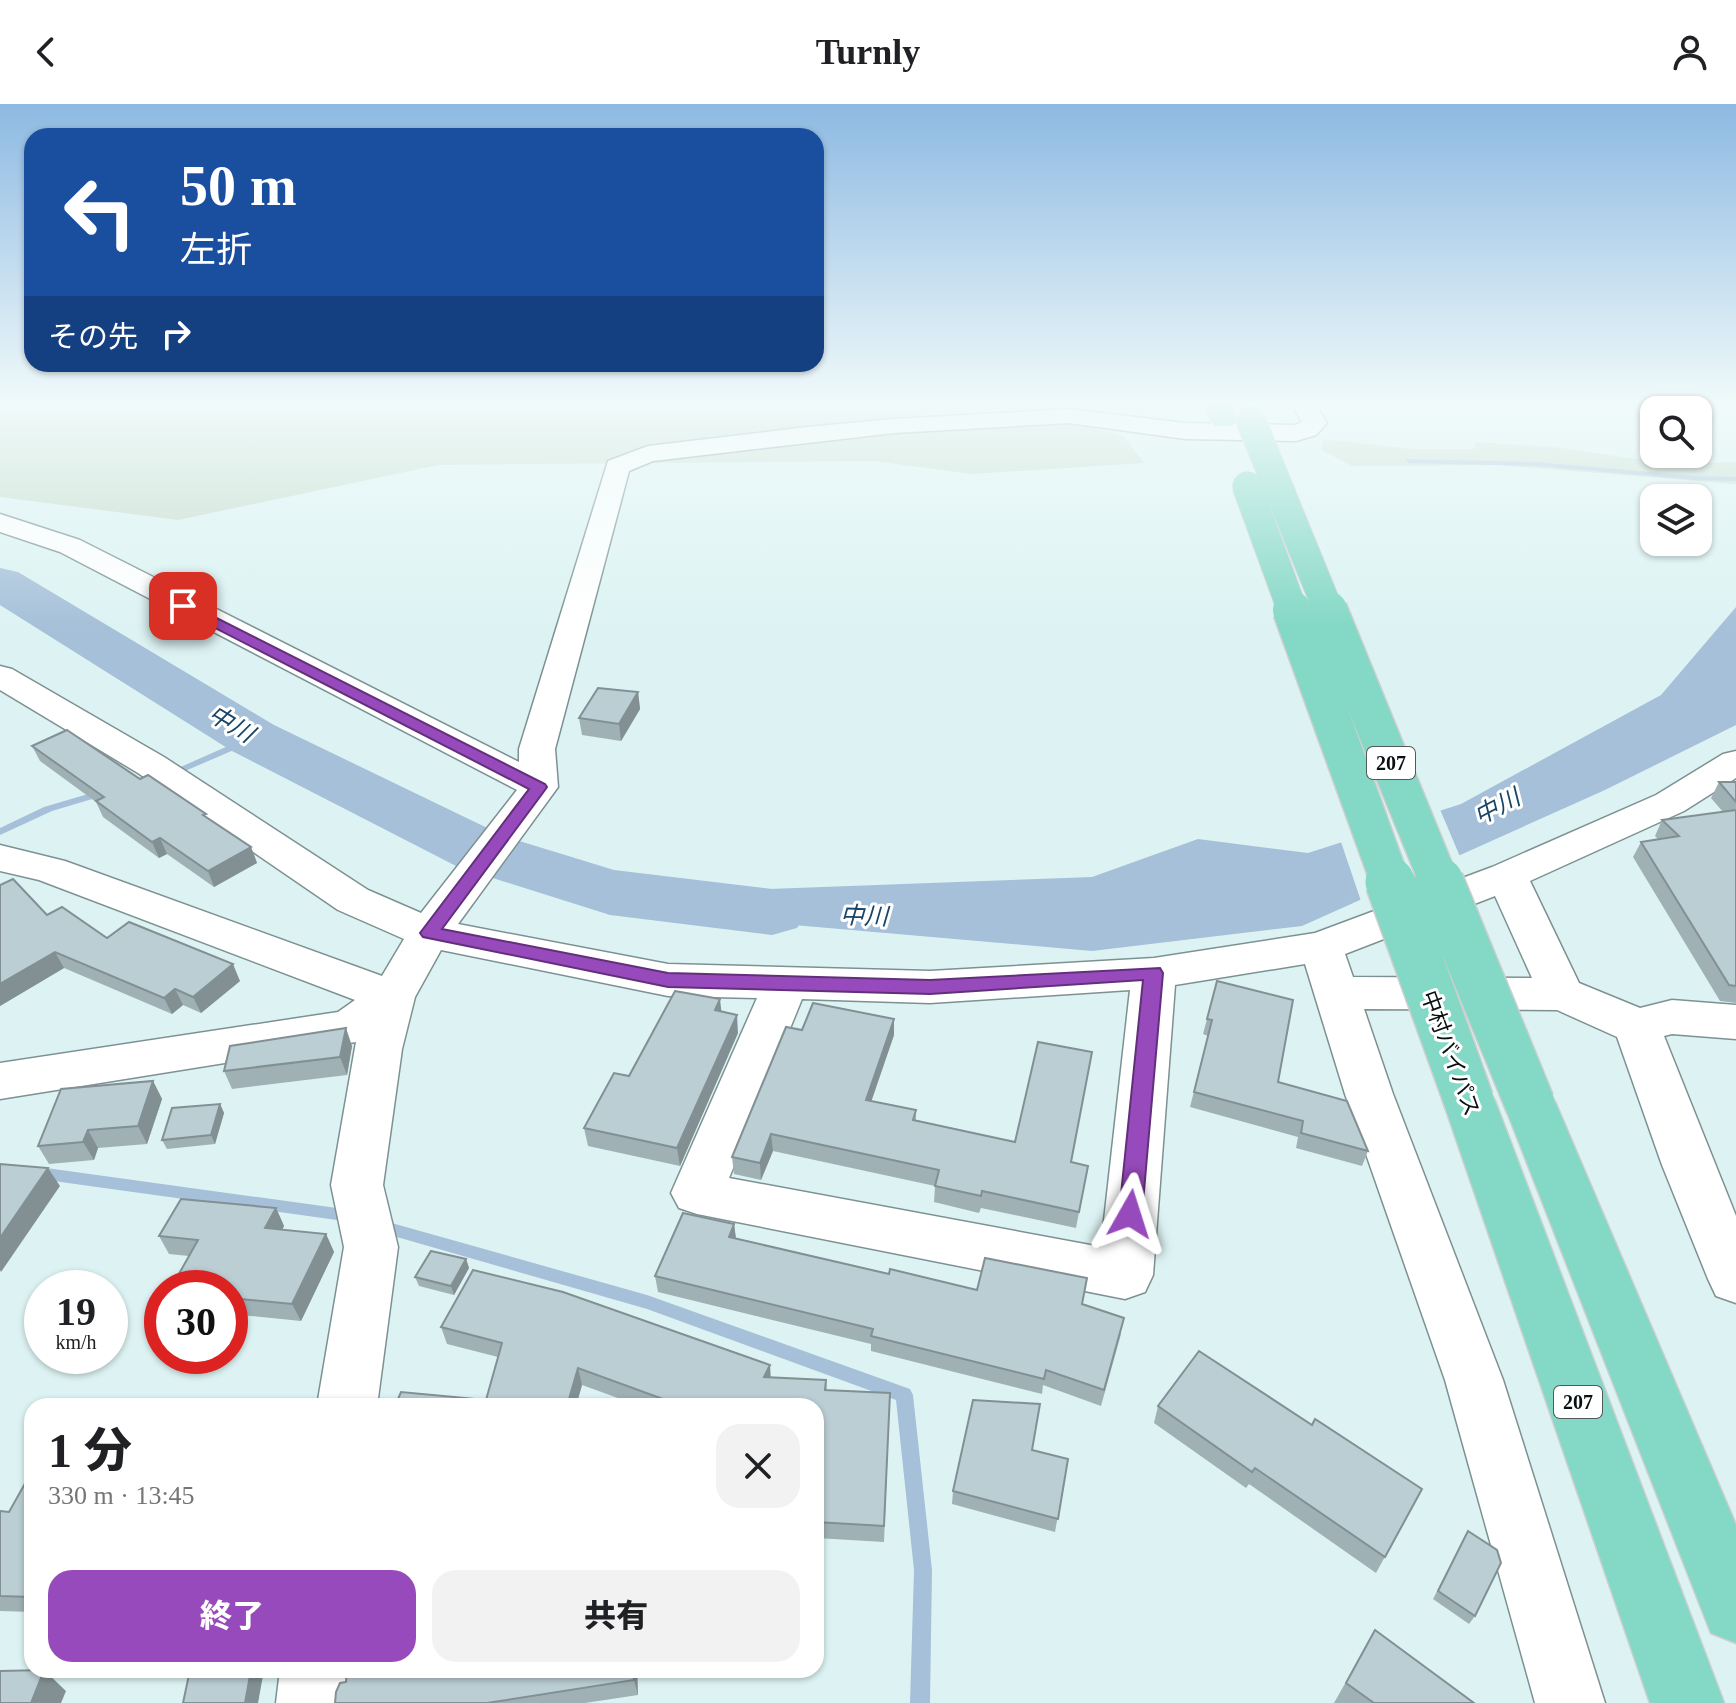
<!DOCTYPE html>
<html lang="ja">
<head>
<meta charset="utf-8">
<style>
  body { margin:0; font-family:"Times New Roman","Noto Sans JP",serif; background:#f2f2f2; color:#202124; height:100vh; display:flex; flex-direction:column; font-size:30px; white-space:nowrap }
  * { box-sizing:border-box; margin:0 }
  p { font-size:26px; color:#757577 }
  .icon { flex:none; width:44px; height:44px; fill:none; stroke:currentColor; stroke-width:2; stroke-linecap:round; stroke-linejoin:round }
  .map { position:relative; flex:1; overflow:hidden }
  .panel { position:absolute; left:24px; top:1294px; width:800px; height:280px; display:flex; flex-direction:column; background:#fff; border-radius:24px; box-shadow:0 2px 6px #0004 }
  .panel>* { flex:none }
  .hud { position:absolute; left:24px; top:24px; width:800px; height:244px; border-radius:24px; box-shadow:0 2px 6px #0004; background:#1a4fa0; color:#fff; overflow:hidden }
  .tools { position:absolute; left:1640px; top:292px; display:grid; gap:16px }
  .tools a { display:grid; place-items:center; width:72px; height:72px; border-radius:16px; background:#fff; box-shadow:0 2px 6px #0004; font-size:40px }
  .speed { position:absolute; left:24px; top:1166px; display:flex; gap:16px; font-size:40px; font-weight:700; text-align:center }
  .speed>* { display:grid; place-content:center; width:104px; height:104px; border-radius:50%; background:#fff; box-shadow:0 2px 6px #0004; line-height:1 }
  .speed small { font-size:20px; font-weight:400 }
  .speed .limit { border:12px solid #d22; background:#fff; color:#111 }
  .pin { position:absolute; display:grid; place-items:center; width:68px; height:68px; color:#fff; margin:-34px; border-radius:16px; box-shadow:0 4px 12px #0006 }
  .me { position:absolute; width:88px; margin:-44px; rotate:6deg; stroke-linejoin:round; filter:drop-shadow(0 0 6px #0008) }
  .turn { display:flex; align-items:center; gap:28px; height:168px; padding:0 24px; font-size:36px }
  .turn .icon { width:104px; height:104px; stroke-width:2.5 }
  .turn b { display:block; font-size:56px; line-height:68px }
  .then { display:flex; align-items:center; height:76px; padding:0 24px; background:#0003; gap:16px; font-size:30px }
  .round { display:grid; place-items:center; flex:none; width:84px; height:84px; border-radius:24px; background:#f2f2f2 }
  .summary { display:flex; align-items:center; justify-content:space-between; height:136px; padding:0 24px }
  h1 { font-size:48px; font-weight:800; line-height:60px }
  .cta { display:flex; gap:16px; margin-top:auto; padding:16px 24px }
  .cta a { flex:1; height:92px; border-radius:24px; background:#964abb; color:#fff; font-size:32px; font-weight:800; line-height:92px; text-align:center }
  .cta a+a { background:#f2f2f2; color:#202124 }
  header { display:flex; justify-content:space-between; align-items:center; height:104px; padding:0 24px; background:#fff; font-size:36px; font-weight:800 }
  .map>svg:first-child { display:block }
  .green { fill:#c5dccb }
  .water { fill:#a5c0d8 }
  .pier { fill:#ddf3f3 }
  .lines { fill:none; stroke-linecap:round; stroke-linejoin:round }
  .stream { fill:#a5c0d8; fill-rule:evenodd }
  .river { fill:#a5c0d8; fill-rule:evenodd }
  .minor-casing { stroke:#7d9192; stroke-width:3 }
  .trunk-casing { stroke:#cecfcf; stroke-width:3 }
  .minor { fill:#fff; fill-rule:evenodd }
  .trunk { fill:#84d8c6; fill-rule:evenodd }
  .trunk-bridge-far2-casing { stroke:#cecfcf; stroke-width:31; stroke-linecap:butt }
  .trunk-bridge-far1-casing { stroke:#cecfcf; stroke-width:41; stroke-linecap:butt }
  .trunk-bridge-casing { stroke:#cecfcf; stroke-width:52; stroke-linecap:butt }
  .trunk-bridge-far2 { stroke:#84d8c6; stroke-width:29 }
  .trunk-bridge-far1 { stroke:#84d8c6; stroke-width:38 }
  .trunk-bridge { stroke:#84d8c6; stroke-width:49 }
  .wall { fill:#a0b1b6 }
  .shaded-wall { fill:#829094 }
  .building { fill:#baced4; stroke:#829094; stroke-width:2 }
  .route { fill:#964abb; stroke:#62307a; stroke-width:2 }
  .labels { text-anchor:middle; stroke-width:6; stroke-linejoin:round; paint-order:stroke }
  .shield { fill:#fff; stroke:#535858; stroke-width:2 }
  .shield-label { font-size:20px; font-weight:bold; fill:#091011 }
  .street-label { font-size:22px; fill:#091011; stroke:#fff }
  .water-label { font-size:24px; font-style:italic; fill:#184566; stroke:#fff }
</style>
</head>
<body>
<header><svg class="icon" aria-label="back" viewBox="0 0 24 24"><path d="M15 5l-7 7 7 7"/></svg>Turnly<svg class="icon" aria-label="person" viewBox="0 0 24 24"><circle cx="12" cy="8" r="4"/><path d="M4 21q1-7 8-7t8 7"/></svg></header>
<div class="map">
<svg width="1736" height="1599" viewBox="0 0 1736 1599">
  <rect width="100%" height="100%" fill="#ddf3f3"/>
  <!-- green -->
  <g class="green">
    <path d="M0,299H402L431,309L896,300L948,326L1078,320L1123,332L1144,359L972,370L875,357L438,361L178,416L0,393Z"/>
    <path d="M1323,335L1415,345H1473L1475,338L1554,343L1672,360L1736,358V380L1499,361L1352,362L1321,346Z"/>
  </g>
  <!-- water -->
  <path class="water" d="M1736,503V621L1605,686L1302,822L1092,847L668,810L685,788L1092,773L1198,735L1308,749L1461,700L1661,591Z"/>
  <!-- pier -->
  <path class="pier" d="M1439,703L1461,755L1362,800L1340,735Z"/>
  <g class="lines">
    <!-- stream -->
    <g class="stream">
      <path d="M1406,355L1538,358L1694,372L1736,373V377L1694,376L1538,362L1409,359L1405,357Z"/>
      <path d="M253,631L257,632L258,634L257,636L185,667L181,668L176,665Z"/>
      <path d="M105,685L109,686L110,688L109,690L52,707L0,731V724L44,703Z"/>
      <path d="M39,1063L344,1105L349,1107L352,1111L349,1115L344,1117L39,1075L34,1073L32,1069L34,1065Z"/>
      <path d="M381,1116L647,1191L910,1285L913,1291L932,1466L930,1599H910L914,1466L896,1296L647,1205L376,1127L373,1122L376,1117Z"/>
    </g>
    <!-- river -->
    <path class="river" d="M0,464L18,468L274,621L506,733L614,766L772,785L797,792L807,808L797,824L772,831L610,811L458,763L232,647L0,501Z"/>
    <!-- minor casing -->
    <g class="minor-casing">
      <g id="minor">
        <path d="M1291,299H1315L1327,319L1316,331L1296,337L1185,335L1069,319L894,329L653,357L629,367L555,645L558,683L458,820L668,860L930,867L1154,854L1315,829L1492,763L1656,691L1723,650L1736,647V674L1684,707L1530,777L1579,879L1640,904L1672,896L1736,901V935L1672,930L1664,932L1736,1112V1199L1716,1192L1708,1175L1662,1061L1617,933L1557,906L1364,905L1393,990L1503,1276L1605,1599H1535L1445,1276L1345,990L1305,860L1175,881L1153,1171L1145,1188L1125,1195L697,1110L679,1104L671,1089L757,894L668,892L441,846L415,893L402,945L383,1081L398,1143L377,1302H317L344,1143L331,1081L356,938L0,995V959L338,908L355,896L39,776L0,767V741L65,757L382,872L404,835L338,806L138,669L0,586V562L12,565L164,653L368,786L421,809L517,686L60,448L0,428V410L80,436L519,658V645L608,357L648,342L807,323L894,315L1069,305L1185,319L1295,321L1302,318ZM1495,792L1532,874L1353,873L1345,850ZM1130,886L1101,1143L729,1074L802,895L930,899Z"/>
        <path d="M280,1566H350L346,1599H276Z"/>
      </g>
    </g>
    <!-- trunk casing -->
    <g class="trunk-casing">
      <g id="trunk">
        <path d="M1203,299H1229L1236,316L1232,322H1214Z"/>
        <path d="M1469,977L1487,983L1495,997L1724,1599H1650L1443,997L1451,983Z"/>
        <path d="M1530,980L1548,986L1556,1000L1736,1421V1539L1711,1529L1504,1000L1512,986Z"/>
      </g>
    </g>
    <!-- minor -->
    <use href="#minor" class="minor"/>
    <!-- trunk -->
    <use href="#trunk" class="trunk"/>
    <!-- trunk-bridge-far2 casing -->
    <g class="trunk-bridge-far2-casing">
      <g id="trunk-bridge-far2">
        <path d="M1251,317L1329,508"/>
        <path d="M1247,382L1293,508"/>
      </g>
    </g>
    <!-- trunk-bridge-far1 casing -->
    <g class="trunk-bridge-far1-casing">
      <g id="trunk-bridge-far1">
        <path d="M1292,506L1391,780"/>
        <path d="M1328,506L1440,780"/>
      </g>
    </g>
    <!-- trunk-bridge casing -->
    <g class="trunk-bridge-casing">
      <g id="trunk-bridge">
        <path d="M1390,778L1469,997"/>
        <path d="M1439,778L1530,1000"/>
      </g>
    </g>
    <!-- trunk-bridge-far2 -->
    <use href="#trunk-bridge-far2" class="trunk-bridge-far2"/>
    <!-- trunk-bridge-far1 -->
    <use href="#trunk-bridge-far1" class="trunk-bridge-far1"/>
    <!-- trunk-bridge -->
    <use href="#trunk-bridge" class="trunk-bridge"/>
  </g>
  <!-- wall -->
  <g class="wall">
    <path d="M638,588L640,605L621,637L582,631L579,614Z"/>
    <path d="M32,642L140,675L207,715L251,743L257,759L214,783L167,750L159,754L103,713L96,698L40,657Z"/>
    <path d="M1719,678H1736V899L1720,897L1633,753L1641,738L1658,735L1655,732L1662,716L1723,708L1711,694Z"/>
    <path d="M0,781L47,811L107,834L240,877L201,909L183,901L172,910L64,864L0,902Z"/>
    <path d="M1217,877L1278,978L1368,1047L1362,1062L1296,1044L1298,1033L1190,1003L1208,932L1203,930Z"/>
    <path d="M721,908L738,929L680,1062L588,1042L584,1024L629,972Z"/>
    <path d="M802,926L894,931L871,997L916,1006V1016L1015,1038L1089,965L1071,1058L1088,1062L1076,1124L981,1104L979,1109L934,1098L935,1082L773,1047L761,1076L734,1070L732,1053Z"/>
    <path d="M352,942L347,971L232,985L224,967Z"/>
    <path d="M153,977L162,995L147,1040L98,1044L94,1056L49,1060L38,1042Z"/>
    <path d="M220,1000L224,1009L215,1040L167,1045L162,1036Z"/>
    <path d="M276,1104L284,1122L282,1126L326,1130L334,1148L301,1217L230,1210V1184L189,1152L169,1150L159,1132Z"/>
    <path d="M734,1120L736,1134L889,1170L977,1186L1082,1200L1121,1230L1101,1302L1043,1281L1042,1290L871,1247V1240L658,1188L655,1172Z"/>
    <path d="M466,1155L469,1164L454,1191L419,1182L415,1173Z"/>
    <path d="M441,1223L771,1274L826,1276L827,1286L890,1289L884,1438L816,1434V1396L820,1348H816V1302H640L582,1281L576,1302H395L486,1296L498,1253L447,1240Z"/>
    <path d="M1158,1302L1312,1321L1422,1385L1376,1469L1249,1380L1246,1384L1154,1319Z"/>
    <path d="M1032,1346L1068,1355L1055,1428L952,1400L953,1387Z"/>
    <path d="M32,1367V1508L0,1507V1407L9,1408Z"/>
    <path d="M1468,1427L1475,1512L1469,1520L1433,1495Z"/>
    <path d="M1375,1526L1474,1599H1334Z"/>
    <path d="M347,1566H637L638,1591L585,1599H335L346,1578Z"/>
  </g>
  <!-- shaded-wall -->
  <g class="shaded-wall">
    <path d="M638,588L640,605L621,637L619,620Z"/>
    <path d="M160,734L167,750L159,754L152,738Z"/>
    <path d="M251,743L257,759L214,783L208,767Z"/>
    <path d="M55,848L64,864L0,902V880Z"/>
    <path d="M233,860L240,877L201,909L193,893Z"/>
    <path d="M175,885L183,901L172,910L164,894Z"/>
    <path d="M720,895L722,913L715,906Z"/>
    <path d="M737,911L738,929L680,1062L677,1044Z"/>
    <path d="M894,915V931L866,1013V996Z"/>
    <path d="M346,924L352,942L347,971L340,953Z"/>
    <path d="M153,977L162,995L147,1040L138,1022Z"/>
    <path d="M220,1000L224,1009L215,1040L211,1031Z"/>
    <path d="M88,1026L98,1044L94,1056L83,1038Z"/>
    <path d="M771,1030L773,1047L761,1076L760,1059Z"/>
    <path d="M48,1064L60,1082L1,1168L0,1166V1134Z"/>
    <path d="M276,1104L284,1122L274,1142L265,1124Z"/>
    <path d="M734,1120L736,1136L729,1133Z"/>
    <path d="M326,1130L334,1148L301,1217L292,1200Z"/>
    <path d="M466,1155L469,1164L454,1191L451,1182Z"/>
    <path d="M770,1261L771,1278L764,1273Z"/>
    <path d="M578,1264L582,1281L576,1302H567Z"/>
    <path d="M44,1566L66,1587L61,1599H31Z"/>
    <path d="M251,1566H264L258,1599H245Z"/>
    <path d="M633,1566H637L638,1591L634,1576Z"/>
  </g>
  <!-- building -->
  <g class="building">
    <path d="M598,584L638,588L619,620L579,614Z"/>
    <path d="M67,626L140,675L148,671L206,710L203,711L251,743L208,767L160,734L152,738L96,697L104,693L32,642Z"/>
    <path d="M1719,678H1736V698Z"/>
    <path d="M1736,706V882L1729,881L1641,738L1679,732L1662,716Z"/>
    <path d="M13,775L47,811L62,803L107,834L129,818L233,860L193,893L175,885L164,894L55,848L0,880V781Z"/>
    <path d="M1217,877L1293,896L1278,978L1347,997L1368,1047L1301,1029L1303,1017L1194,988L1212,916L1207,915Z"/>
    <path d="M675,887L720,895L715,906L737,911L677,1044L584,1024L614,969L629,972Z"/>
    <path d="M813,899L894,915L866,996L916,1006L913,1016L1015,1038L1038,938L1092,948L1071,1058L1088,1062L1079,1108L982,1087L981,1092L935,1082L939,1066L771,1030L760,1059L732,1053L786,923L802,926Z"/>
    <path d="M346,924L340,953L224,967L230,942Z"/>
    <path d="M153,977L138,1022L88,1026L83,1038L38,1042L61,985Z"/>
    <path d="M220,1000L211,1031L162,1036L172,1004Z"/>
    <path d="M0,1060L48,1064L0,1134Z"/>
    <path d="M181,1095L276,1104L265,1124L326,1130L292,1200L230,1194V1184H171L198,1136L159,1132Z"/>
    <path d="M683,1109L734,1120L729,1133L889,1170L890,1165L977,1186L985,1154L1087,1174L1082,1200L1124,1214L1104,1286L1046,1266L1044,1275L871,1232L873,1225L655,1172Z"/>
    <path d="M431,1147L466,1155L451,1182L415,1173Z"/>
    <path d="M473,1166L563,1188L770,1261L764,1273L826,1276L825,1286L890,1289L884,1422L816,1418V1396L822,1332L816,1331V1302H682L578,1264L567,1302H395L401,1288L486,1296L502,1239L441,1223Z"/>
    <path d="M1199,1247L1312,1321L1315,1315L1422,1385L1385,1453L1255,1364L1252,1368L1158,1302Z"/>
    <path d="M973,1296L1040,1300L1032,1346L1068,1355L1058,1415L953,1387Z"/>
    <path d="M32,1367V1493L0,1492V1407L9,1408Z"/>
    <path d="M1468,1427L1497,1446L1501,1459L1475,1512L1438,1487Z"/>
    <path d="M1375,1526L1474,1599H1374L1346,1579Z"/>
    <path d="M44,1566L31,1599H0V1567Z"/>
    <path d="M190,1566H251L245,1599H183Z"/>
    <path d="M347,1566H633L634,1576L487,1599H335L336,1588L340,1579L346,1578Z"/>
  </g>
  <!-- sky -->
  <linearGradient id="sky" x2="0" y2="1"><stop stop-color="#8db9e2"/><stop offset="0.57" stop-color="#f0fafa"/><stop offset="1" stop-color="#f0fafa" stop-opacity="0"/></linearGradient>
  <rect width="1736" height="523" fill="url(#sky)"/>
  <!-- route -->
  <path class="route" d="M178,499H187L545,680L547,683L545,686L442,825L668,869L930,876L1160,864L1163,869L1142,1110L1139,1117L1130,1120L1122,1117L1119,1110L1143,876L930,890L668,883L423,833L420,829L423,825L529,685L178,505Z"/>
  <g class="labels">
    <!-- shield labels -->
    <g class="shield">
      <rect x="1367" y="643" width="48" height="32" rx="6"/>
      <rect x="1554" y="1282" width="48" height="32" rx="6"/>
    </g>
    <g class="shield-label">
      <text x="1391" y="666">207</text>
      <text x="1578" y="1305">207</text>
    </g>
    <!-- street labels -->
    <g class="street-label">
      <text transform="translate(1451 949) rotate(70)" y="8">中村バイパス</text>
    </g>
    <!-- water labels -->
    <g class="water-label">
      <text transform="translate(231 620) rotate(31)" y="8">中川</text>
      <text transform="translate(1497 703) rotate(-28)" y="8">中川</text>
      <text transform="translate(864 812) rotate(2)" y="8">中川</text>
    </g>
  </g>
</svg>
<div class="tools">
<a><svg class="icon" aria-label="search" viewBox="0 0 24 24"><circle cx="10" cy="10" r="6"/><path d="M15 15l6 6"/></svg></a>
<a><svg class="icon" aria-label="layers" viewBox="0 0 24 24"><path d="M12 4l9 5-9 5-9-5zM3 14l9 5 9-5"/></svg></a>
</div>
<div class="speed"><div>19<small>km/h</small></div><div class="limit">30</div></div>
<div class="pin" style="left:183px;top:502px;background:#d93025"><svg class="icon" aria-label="arrive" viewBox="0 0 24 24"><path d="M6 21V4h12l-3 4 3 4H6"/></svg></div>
<svg class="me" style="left:1130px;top:1110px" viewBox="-20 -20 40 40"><path d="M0-17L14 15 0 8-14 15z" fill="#964abb" stroke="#fff" stroke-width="4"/></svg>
<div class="hud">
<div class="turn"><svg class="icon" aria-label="left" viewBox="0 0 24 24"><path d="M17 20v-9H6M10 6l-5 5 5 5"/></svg><div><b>50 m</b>左折</div></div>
<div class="then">その先<svg class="icon" aria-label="right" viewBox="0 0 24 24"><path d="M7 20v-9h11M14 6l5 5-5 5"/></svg></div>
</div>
<section class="panel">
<div class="summary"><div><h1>1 分</h1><p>330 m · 13:45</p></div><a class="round"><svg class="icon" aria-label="close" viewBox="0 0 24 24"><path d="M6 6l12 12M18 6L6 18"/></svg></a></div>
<div class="cta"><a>終了</a><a>共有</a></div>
</section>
</div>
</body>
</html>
